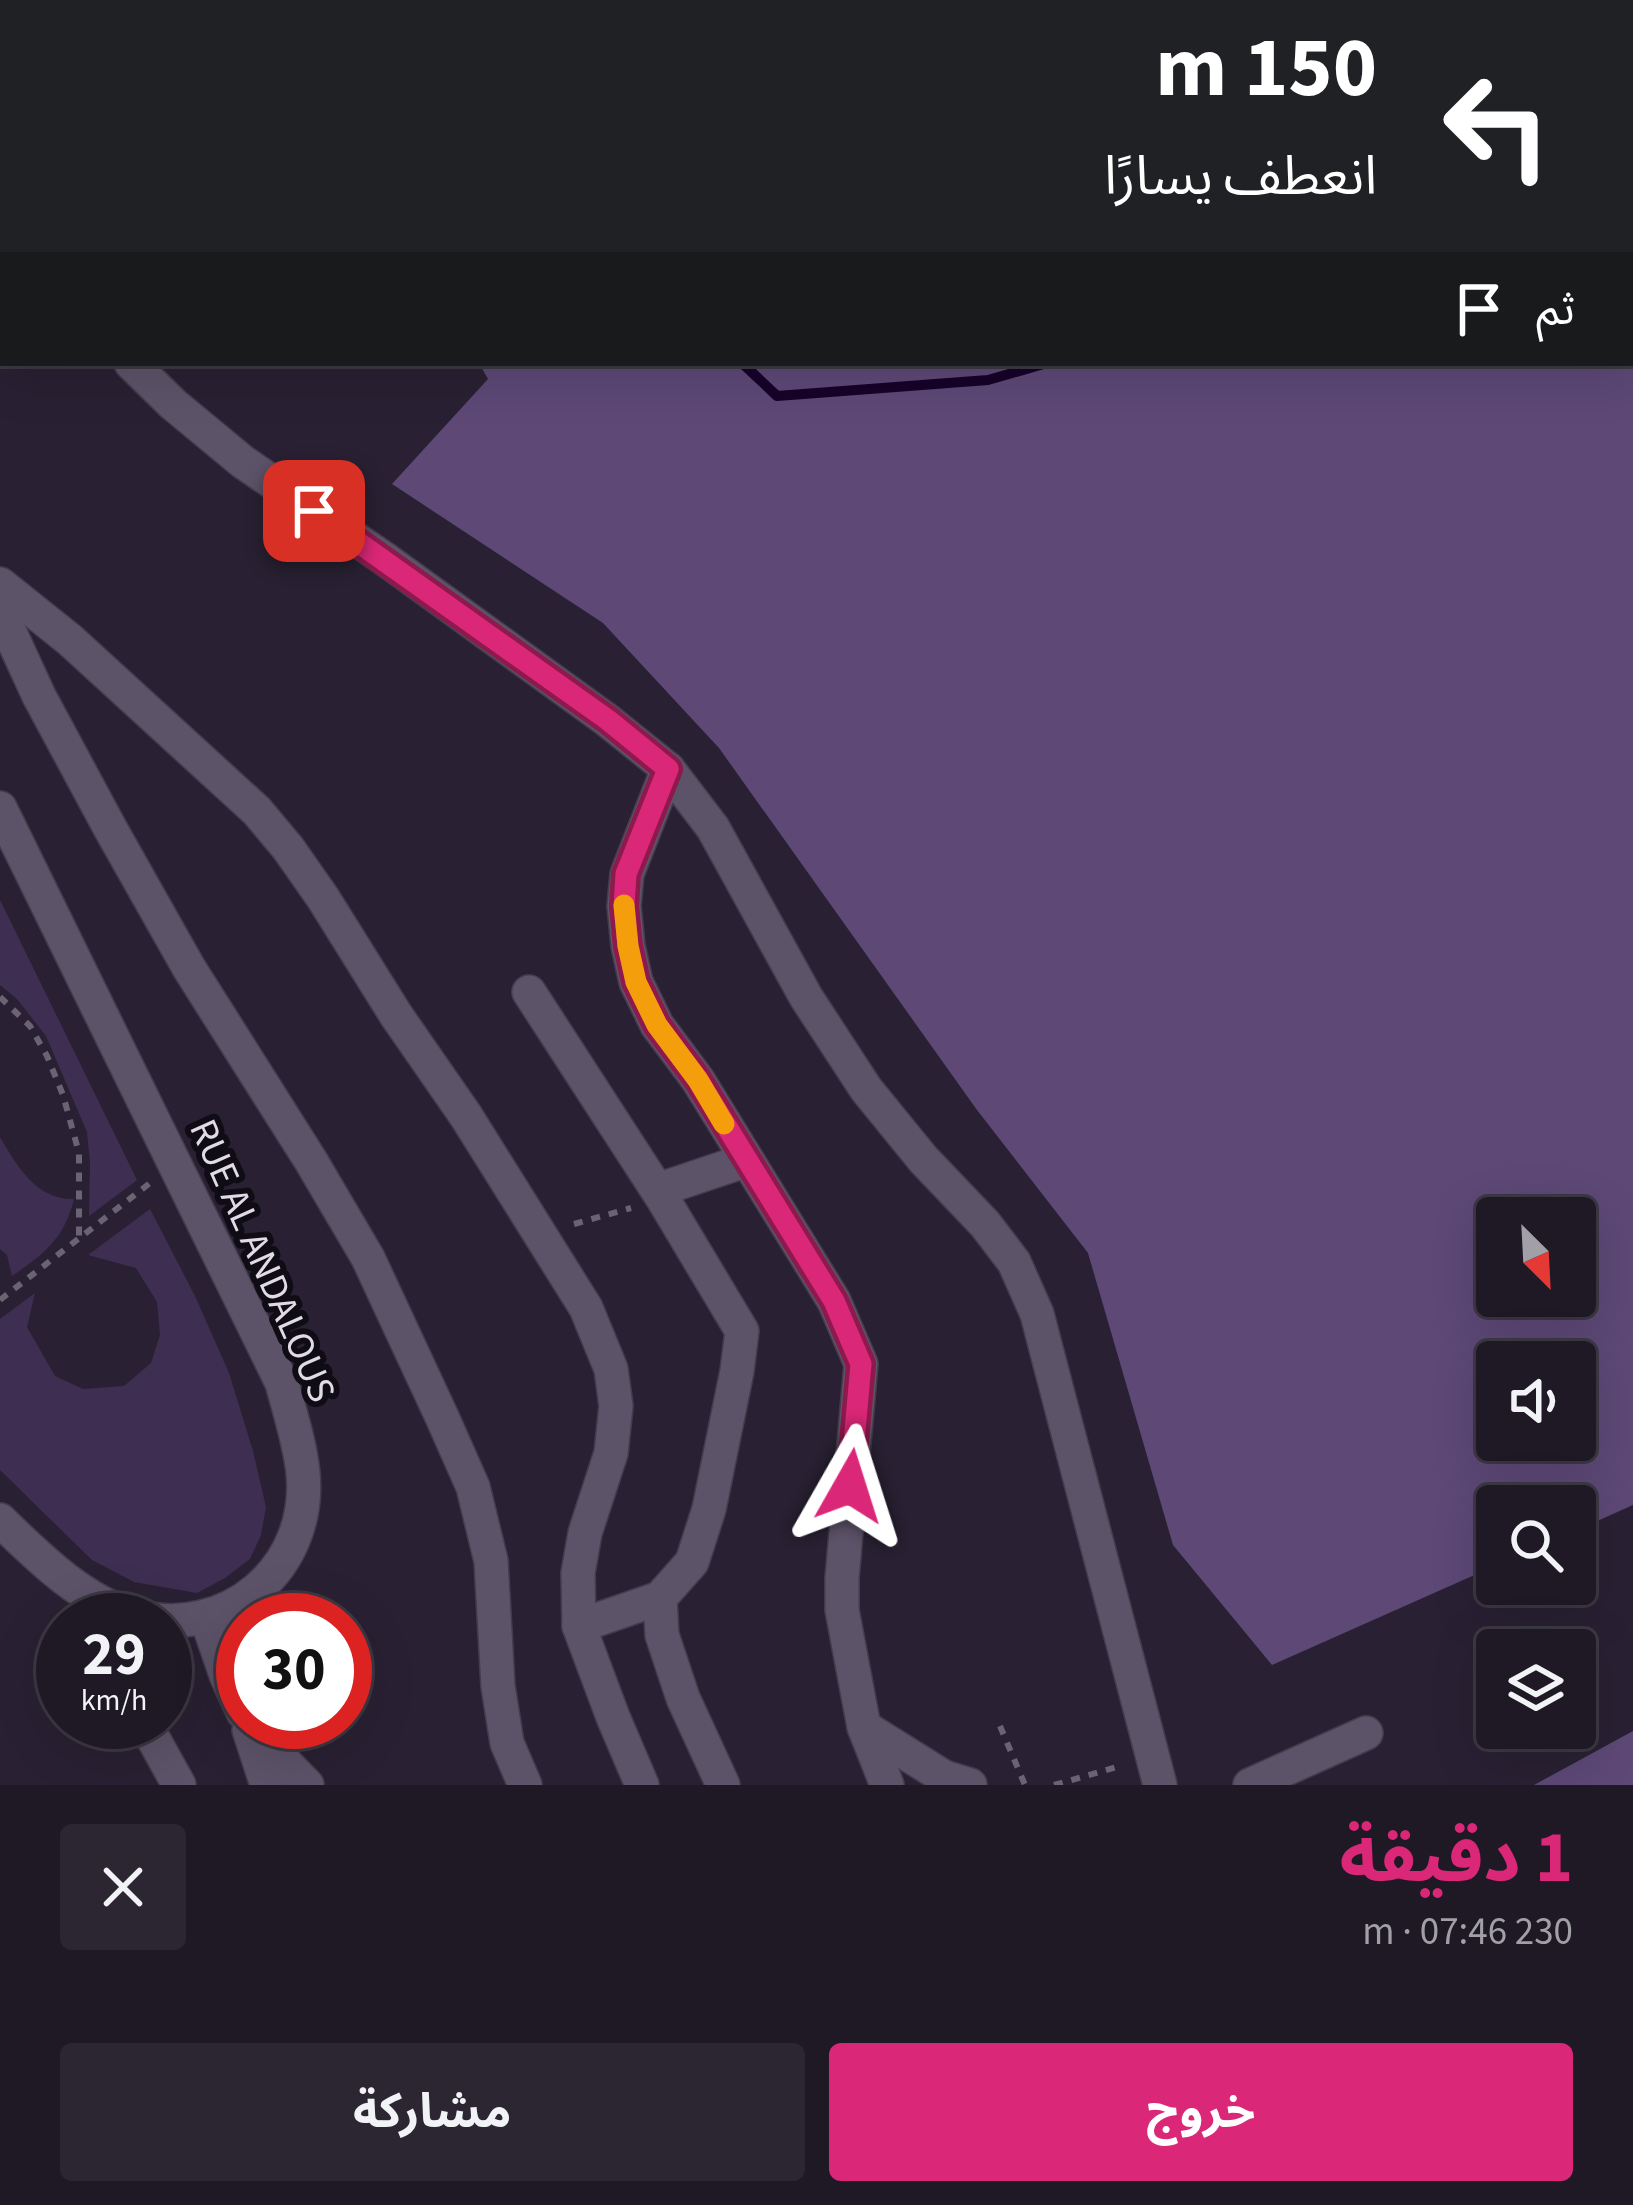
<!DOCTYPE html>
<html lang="ar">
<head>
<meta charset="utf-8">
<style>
  body { margin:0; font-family:"Source Sans 3","Noto Sans Arabic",sans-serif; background:#2c2632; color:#f1f3f6; direction:rtl; height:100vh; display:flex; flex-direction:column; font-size:45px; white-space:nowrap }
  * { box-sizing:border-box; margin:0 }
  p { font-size:39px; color:#a1a0a7 }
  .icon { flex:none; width:66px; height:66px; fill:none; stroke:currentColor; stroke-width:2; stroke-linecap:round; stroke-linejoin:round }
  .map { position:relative; height:1785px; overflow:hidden; direction:ltr }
  .drawer { display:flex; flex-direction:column; background:#1f1926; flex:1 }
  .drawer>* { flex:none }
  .banner { position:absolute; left:0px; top:0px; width:1635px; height:366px; box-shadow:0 12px 48px #0002,0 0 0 3px #3c3843; direction:rtl; background:#202124; color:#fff; overflow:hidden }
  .needle { width:78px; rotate:156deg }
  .fabs { position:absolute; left:1476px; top:1197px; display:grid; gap:24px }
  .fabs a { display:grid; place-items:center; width:120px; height:120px; border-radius:12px; background:#1f1926; box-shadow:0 12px 48px #0002,0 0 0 3px #3c3843; font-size:60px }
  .speed { position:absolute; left:36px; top:1593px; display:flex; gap:24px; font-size:60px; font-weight:700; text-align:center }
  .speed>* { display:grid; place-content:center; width:156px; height:156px; border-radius:50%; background:#1f1926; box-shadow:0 12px 48px #0002,0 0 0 3px #3c3843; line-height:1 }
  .speed small { font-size:30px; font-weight:400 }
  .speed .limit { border:18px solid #d22; background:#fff; color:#111 }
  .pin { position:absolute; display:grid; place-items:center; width:102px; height:102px; color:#fff; margin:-51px; border-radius:24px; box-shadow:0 6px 18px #0006 }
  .me { position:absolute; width:132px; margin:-66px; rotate:6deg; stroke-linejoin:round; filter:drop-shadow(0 0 9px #0008) }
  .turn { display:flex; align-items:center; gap:42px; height:252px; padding:0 60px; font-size:54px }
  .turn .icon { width:156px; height:156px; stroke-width:2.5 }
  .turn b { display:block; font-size:84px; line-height:102px }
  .then { display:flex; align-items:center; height:114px; padding:0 60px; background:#0003; gap:24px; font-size:45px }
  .round { display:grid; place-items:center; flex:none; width:126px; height:126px; border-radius:12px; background:#2c2632 }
  .head { display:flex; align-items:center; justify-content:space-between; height:204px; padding:0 60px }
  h1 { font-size:72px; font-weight:700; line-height:90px; color:#db2777 }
  .button { display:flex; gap:24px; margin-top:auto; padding:24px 60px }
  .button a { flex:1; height:138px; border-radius:12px; background:#db2777; color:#fff; font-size:48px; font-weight:700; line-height:138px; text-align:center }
  .button a+a { background:#2c2632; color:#f1f3f6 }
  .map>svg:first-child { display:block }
  .green { fill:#3e2e51 }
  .forest { fill:#5d4876; fill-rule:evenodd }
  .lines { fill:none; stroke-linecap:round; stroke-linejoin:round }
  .stream { stroke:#170229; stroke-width:10 }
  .minor-casing { stroke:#433c4c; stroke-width:36 }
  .tertiary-casing { stroke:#433c4c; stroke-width:36 }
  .path { stroke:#6a6373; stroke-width:6; stroke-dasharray:9 9; stroke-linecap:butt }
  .minor { stroke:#5d5369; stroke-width:33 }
  .tertiary { stroke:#5d5369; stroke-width:33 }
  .route-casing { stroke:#8e194d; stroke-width:30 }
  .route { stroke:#db2777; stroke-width:21 }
  .slow { stroke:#f59e0b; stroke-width:21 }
  .labels { text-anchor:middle; stroke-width:12; stroke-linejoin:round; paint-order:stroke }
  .street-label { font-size:39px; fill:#e0dbe7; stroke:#100c15 }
</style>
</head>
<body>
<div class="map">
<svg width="1633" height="1785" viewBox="0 0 1633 1785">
  <rect width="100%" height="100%" fill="#292133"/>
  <!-- green -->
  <g class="green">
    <path d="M0,900L137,1180L89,1216L90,1163L87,1132L46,1036L17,999L0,985Z"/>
    <path d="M0,1137C17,1166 36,1200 74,1199C64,1239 45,1253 12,1276L7,1255L0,1249Z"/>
    <path d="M150,1209L195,1296L229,1373L253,1451L266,1507L261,1535L250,1559L225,1578L197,1593L134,1582L92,1560L0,1470V1319L35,1293L27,1327L55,1376L83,1389L124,1386L151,1363L160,1335L157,1302L136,1268L88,1255Z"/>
  </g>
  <!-- forest -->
  <g class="forest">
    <path d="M265,0H1633V1505L1575,1531V1506H1497V1565L1272,1665L1173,1545L1088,1253L977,1110L719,748L603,623L392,484L488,379L479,363H1632V3H264ZM1497,1218H1575V1296H1497ZM1497,1362H1575V1440H1497Z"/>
    <path d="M1633,1731V1785H1534Z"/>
  </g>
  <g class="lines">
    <!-- stream -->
    <g class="stream">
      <path d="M423,3L429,0"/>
      <path d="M1632,172L1633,171"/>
      <path d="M742,363L777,396L988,380L1047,363"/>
    </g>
    <!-- minor casing -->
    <g class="minor-casing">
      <g id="minor">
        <path d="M0,138L3,144"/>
        <path d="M131,363L173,404L243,462L385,559L607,720L668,769L713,828L806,997L866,1089L923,1159L985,1224L1014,1262L1037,1314L1160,1785"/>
        <path d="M0,584L70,640L257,811L288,848L323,898L396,1015L466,1116L586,1308L611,1369L616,1406L611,1453L585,1533L578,1573L579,1626L613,1717L642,1785"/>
        <path d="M0,611L39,696L110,828L189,968L311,1161L368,1258L442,1417L473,1487L491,1561L498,1686L507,1743L525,1785"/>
        <path d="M668,769L627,874L624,906L628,946L636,982L657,1025L698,1080L834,1301L861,1364L842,1578V1610L864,1727L944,1777L970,1785"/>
        <path d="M529,992L663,1199L742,1331L737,1371L709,1509L692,1562L660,1598L662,1635L683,1698L723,1785"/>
        <path d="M658,1190L747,1160"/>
        <path d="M206,1617L226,1675L243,1712"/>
        <path d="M579,1626L660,1598"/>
        <path d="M144,1722L179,1785"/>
        <path d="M250,1722L265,1742L307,1785"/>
        <path d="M864,1727L887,1785"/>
        <path d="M249,1730L267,1785"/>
        <path d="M1250,1785L1366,1733"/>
      </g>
    </g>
    <!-- tertiary casing -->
    <g class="tertiary-casing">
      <path id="tertiary" d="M0,808L282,1383C290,1413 300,1443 303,1473C312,1568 228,1640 135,1616C83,1602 38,1557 0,1520"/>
    </g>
    <!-- path -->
    <g class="path">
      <path d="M0,997L30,1026L47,1056L63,1095L79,1153V1238"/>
      <path d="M574,1224L631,1208"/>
      <path d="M0,1300L150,1183"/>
      <path d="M1000,1726L1025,1785"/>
      <path d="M1054,1785L1120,1766"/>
    </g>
    <!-- minor -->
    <use href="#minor" class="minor"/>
    <!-- tertiary -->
    <use href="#tertiary" class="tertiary"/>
  </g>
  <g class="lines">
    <!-- route casing -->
    <g class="route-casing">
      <path id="route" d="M314,511L608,720L668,769L626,874L624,906L628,946L636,982L657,1025L698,1080L834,1301L861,1364L850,1486"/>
    </g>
    <!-- route -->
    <use href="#route" class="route"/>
    <!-- slow -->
    <path class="slow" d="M624,905L628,946L636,982L657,1025L698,1080L724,1124"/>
  </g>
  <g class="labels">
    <!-- street labels -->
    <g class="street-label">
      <text transform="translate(264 1260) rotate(66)" y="14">RUE AL ANDALOUS</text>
    </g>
  </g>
</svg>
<div class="fabs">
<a><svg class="needle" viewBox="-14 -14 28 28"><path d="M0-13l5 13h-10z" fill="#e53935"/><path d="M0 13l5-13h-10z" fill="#a1a0a7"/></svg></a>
<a><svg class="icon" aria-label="sound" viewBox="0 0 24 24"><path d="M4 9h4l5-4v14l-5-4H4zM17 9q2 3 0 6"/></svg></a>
<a><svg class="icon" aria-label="search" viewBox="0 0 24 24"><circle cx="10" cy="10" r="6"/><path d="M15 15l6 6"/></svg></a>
<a><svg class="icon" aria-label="layers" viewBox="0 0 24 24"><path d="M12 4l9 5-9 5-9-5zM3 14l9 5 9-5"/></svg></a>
</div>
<div class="speed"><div>29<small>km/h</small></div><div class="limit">30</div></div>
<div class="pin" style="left:314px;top:511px;background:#d93025"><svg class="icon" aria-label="arrive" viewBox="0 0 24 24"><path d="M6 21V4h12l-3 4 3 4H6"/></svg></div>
<svg class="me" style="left:850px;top:1486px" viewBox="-20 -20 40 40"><path d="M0-17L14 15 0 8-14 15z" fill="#db2777" stroke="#fff" stroke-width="4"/></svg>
<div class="banner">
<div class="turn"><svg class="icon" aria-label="left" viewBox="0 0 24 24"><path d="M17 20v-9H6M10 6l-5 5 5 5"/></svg><div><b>150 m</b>انعطف يسارًا</div></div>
<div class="then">ثم<svg class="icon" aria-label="arrive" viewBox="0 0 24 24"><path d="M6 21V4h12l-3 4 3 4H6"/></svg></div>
</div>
</div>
<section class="drawer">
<div class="head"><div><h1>1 دقيقة</h1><p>230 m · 07:46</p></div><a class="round"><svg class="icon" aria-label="close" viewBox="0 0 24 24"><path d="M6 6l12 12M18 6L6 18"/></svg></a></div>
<div class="button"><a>خروج</a><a>مشاركة</a></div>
</section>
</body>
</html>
